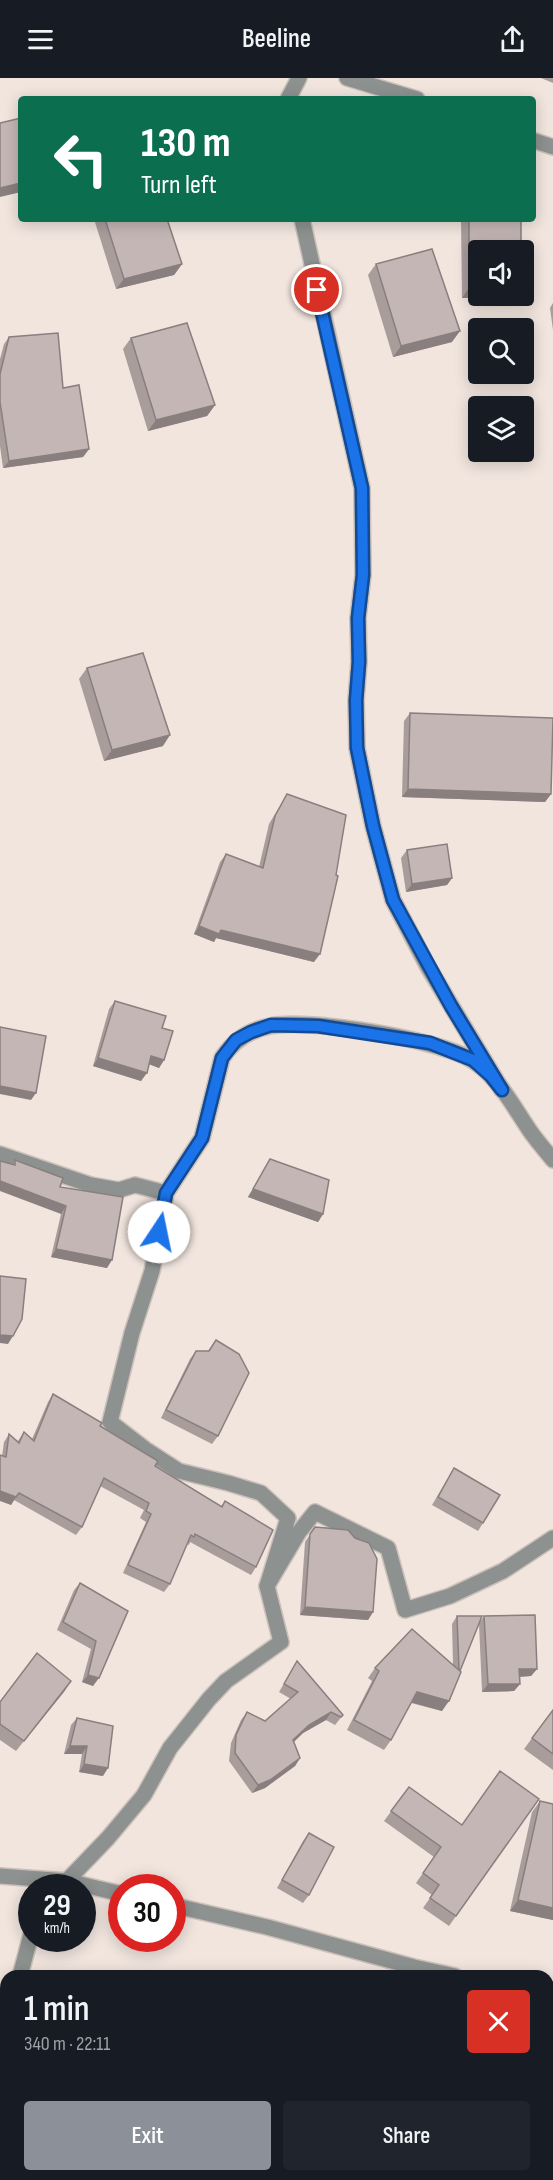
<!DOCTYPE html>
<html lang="en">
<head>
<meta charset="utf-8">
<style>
  body { margin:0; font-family:"Sofia Sans Condensed",sans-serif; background:#20242c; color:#f1f3f6; height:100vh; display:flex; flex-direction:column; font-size:22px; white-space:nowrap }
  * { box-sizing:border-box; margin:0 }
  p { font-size:20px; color:#9ea1a6 }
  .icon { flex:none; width:33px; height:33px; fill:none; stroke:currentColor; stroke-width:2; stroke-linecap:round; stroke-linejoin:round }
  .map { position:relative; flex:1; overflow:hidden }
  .details { position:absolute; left:0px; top:1892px; width:554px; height:212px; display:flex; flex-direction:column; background:#171b24; border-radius:18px 18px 0 0; box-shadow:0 3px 15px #0003 }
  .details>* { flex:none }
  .banner { position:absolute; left:18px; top:18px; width:518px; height:126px; border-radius:6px; box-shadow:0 3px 15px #0003; background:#0b6e4f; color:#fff; overflow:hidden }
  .fabs { position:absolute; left:468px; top:162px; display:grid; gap:12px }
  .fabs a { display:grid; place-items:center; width:66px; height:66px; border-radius:6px; background:#171b24; box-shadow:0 3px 15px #0003; font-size:30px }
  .speed { position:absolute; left:18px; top:1796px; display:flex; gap:12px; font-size:30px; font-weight:700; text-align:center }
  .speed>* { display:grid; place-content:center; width:78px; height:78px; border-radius:50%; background:#171b24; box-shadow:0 3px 15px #0003; line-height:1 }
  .speed small { font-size:15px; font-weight:400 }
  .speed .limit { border:9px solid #d22; background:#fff; color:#111 }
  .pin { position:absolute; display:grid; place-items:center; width:51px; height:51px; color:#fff; margin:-26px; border:3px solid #fff; border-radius:50%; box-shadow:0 2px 6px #0007 }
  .me { position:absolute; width:66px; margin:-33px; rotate:11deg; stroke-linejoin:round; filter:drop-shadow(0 0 4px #0008) }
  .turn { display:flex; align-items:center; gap:21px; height:126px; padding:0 24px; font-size:27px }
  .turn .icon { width:78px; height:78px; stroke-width:2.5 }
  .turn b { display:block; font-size:42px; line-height:51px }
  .round { display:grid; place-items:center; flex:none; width:63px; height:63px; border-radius:6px; background:#20242c }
  .headline { display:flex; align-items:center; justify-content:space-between; height:102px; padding:0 24px }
  h1 { font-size:36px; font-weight:600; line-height:45px }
  .button { display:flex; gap:12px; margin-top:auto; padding:12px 24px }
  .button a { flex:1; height:69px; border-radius:6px; background:#8c9099; color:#fff; font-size:24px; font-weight:600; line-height:69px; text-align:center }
  .button a+a { background:#20242c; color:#f1f3f6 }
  header { display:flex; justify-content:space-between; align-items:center; height:78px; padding:0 24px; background:#171b24; font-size:27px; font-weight:600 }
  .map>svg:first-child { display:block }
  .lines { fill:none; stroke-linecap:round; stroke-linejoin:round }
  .street-casing { stroke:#cbc0ba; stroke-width:18 }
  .street { stroke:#8d9290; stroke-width:15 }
  .wall { fill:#a99d9c }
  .shaded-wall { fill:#897f7f }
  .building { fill:#c4b6b5; stroke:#897f7f; stroke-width:1.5 }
  .route-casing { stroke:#114b97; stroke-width:15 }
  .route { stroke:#1a73e8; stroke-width:10 }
</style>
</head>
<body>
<header><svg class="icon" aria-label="menu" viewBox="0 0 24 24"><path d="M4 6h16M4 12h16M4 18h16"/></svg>Beeline<svg class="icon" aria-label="share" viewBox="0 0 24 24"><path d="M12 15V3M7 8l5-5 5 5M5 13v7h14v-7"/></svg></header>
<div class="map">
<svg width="553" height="2102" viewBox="0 0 553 2102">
  <rect width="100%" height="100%" fill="#f1e5de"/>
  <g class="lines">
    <!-- street casing -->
    <g class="street-casing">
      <g id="street">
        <path d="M347,0L417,21"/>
        <path d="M288,21L299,0"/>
        <path d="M532,62L553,69"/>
        <path d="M302,141L362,410L363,497L358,540L359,584L356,622L357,670L373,748L393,822L428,889L502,1012"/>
        <path d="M0,1076L91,1107L119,1112L135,1107L166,1115L202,1060L222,980C233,963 249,952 270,948C309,940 438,961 472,982C498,998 513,1028 530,1053C537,1063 545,1072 553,1082"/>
        <path d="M166,1115L152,1193L132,1255L110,1344L145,1371L179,1393L228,1405L261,1415L288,1440L267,1508L299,1454L315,1434L388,1470L405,1532L450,1518L503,1493L553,1460"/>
        <path d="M0,1798L67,1803L122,1816"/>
        <path d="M61,1809L108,1760L144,1717L170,1670L209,1621L226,1603L281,1564L267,1508"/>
        <path d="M172,1827L267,1849L414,1889L455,1898"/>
        <path d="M20,1898L32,1853"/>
        <path d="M548,1912H553"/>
        <path d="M0,1959L6,1946"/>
        <path d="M548,2019L553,2008"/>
        <path d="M504,2102L507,2097"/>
      </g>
    </g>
    <!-- street -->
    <use href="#street" class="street"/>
  </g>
  <!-- wall -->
  <g class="wall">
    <path d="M541,0H553V5Z"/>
    <path d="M94,141H167L182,186L174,197L116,211Z"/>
    <path d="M461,141H521L478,218H516L514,220H462Z"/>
    <path d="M376,186L452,264L393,279L368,197Z"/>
    <path d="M553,225V252L550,230Z"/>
    <path d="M9,259L63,310L89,371L83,379L3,390L0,368V281L4,266Z"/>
    <path d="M131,260L215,327L207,338L148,353L123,271Z"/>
    <path d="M87,590L163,668L104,683L79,601Z"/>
    <path d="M410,635L551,716L545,724L402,719L404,643Z"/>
    <path d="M287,716L314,884L216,860L214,864L194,856L220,784L226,776L259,789L269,746Z"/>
    <path d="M407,772L452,800L447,807L406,814L401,780Z"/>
    <path d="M115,923L162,950L164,982L159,990L149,986L141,1003L93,988L109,931Z"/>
    <path d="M270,1081L323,1136L318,1144L248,1119L265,1089Z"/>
    <path d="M15,1082L60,1109L107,1190L51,1179L61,1136L13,1086Z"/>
    <path d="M216,1262L218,1358L212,1366L161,1340L190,1281L196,1273H208Z"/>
    <path d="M53,1316L100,1348L155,1388L221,1428L225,1423L256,1489L251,1497L190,1464L189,1467L187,1466L170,1506L164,1514L123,1495L146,1444L140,1440L144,1432L100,1408L82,1449L76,1457L14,1422L11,1427L2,1378L4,1364L9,1356L18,1363L24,1354L32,1361L48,1324Z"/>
    <path d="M454,1390L483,1445L478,1453L432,1427Z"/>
    <path d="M315,1449L373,1534L368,1542L300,1537L305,1464Z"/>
    <path d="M80,1505L128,1533L93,1608L82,1604L91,1571L57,1552L74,1512Z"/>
    <path d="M457,1538L480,1544L484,1538L537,1591L531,1598L520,1599V1606L514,1613L482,1614L479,1546L442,1633L411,1625L391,1662L384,1672L347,1652L372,1603L368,1600L375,1590L453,1587L452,1546Z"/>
    <path d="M297,1583L343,1637L335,1647L326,1642L303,1655L294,1664L300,1680L295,1688L265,1710L252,1715L229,1683L231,1665L241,1642L247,1634L265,1643L291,1621L279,1614Z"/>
    <path d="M71,1603L16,1673L0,1662V1624Z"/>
    <path d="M553,1632V1692L524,1671Z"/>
    <path d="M77,1640L103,1698L79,1694L82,1676H64L71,1647Z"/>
    <path d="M409,1709L462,1747L539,1721L449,1848L423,1830L432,1817L416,1805L434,1779L384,1743Z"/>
    <path d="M540,1723L553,1842L510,1833L532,1734Z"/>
    <path d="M309,1755V1817L303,1825L277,1810L303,1763Z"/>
    <path d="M344,2097H404L403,2102H343Z"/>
  </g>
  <!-- shaded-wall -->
  <g class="shaded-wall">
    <path d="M21,105V114L0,119V110Z"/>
    <path d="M182,186L174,197L116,211L124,201Z"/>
    <path d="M469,210H478V218H516L514,220H462Z"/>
    <path d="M460,253L452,264L393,279L401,268Z"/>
    <path d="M215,327L207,338L148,353L156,342Z"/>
    <path d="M89,371L83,379L3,390L9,383Z"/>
    <path d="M170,657L163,668L104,683L112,672Z"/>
    <path d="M408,711L551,716L545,724L402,719Z"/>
    <path d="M452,800L447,807L406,814L412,806Z"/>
    <path d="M199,848L221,852L320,876L314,884L216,860L214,864L194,856Z"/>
    <path d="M151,978L164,982L159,990L146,985Z"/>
    <path d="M98,980L147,995L141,1003L93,988Z"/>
    <path d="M0,1008L36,1015L31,1022L0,1016Z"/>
    <path d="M0,1103L66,1128L61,1136L0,1113Z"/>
    <path d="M253,1111L323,1136L318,1144L248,1119Z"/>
    <path d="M56,1171L112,1182L107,1190L51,1179Z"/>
    <path d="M0,1257L13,1258L8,1266L0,1265Z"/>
    <path d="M0,1413L16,1419L11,1427L0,1423Z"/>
    <path d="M305,1529L373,1534L368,1542L300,1537Z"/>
    <path d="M519,1591H537L531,1598L514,1599Z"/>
    <path d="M88,1597L99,1600L93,1608L82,1604Z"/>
    <path d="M71,1603L64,1614L16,1673L24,1663Z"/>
    <path d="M488,1606H520L514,1613L482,1614Z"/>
    <path d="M417,1614L449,1623L442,1633L410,1624Z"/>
    <path d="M331,1634L326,1642L303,1655L287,1670L293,1662L309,1647Z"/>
    <path d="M70,1668H87L82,1676H64Z"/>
    <path d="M300,1680L295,1688L265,1710L252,1715L258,1707Z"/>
    <path d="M84,1686L108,1690L103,1698L79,1694Z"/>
    <path d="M518,1822L553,1830V1842L510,1833Z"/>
  </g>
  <!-- building -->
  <g class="building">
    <path d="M21,40V105L0,110V45Z"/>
    <path d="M105,141H167L182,186L124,201Z"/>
    <path d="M469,141H521V172H478V210H469Z"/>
    <path d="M432,171L460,253L401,268L376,186Z"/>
    <path d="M187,245L215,327L156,342L131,260Z"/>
    <path d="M58,255L63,310L79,307L89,371L9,383L0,324V296L9,259Z"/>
    <path d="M143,575L170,657L112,672L87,590Z"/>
    <path d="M410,635L553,640L551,716L408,711Z"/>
    <path d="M287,716L346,737L336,797L338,798L320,876L221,852L219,856L199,848L226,776L263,790L275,738Z"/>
    <path d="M447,766L452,800L412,806L407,772Z"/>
    <path d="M115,923L166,938L162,950L173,953L164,982L151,978L147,995L98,980Z"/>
    <path d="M0,949L46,958L36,1015L0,1008Z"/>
    <path d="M270,1081L329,1102L323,1136L253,1111Z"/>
    <path d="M15,1082L63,1100L60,1109L123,1119L112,1182L56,1171L66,1128L0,1103V1083L15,1087Z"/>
    <path d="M0,1198L26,1201L22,1241L13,1258L0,1257Z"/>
    <path d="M216,1262L239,1276L249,1295L218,1358L166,1332L196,1273H209Z"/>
    <path d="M53,1316L102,1345L100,1348L158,1383L155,1388L222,1429L225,1423L273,1452L256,1489L195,1456L194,1459L191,1457L170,1506L128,1487L151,1436L146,1433L149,1425L104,1400L82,1449L19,1415L16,1419L0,1413V1377L6,1379L9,1356L19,1365L24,1354L34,1363Z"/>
    <path d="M454,1390L500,1417L483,1445L438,1419Z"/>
    <path d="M315,1449L348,1452L355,1460L369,1465L377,1481L373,1534L305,1529L310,1456Z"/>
    <path d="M80,1505L128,1533L99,1600L88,1597L96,1563L63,1544Z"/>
    <path d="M535,1537L537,1591H519L520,1606H488L484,1538Z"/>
    <path d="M457,1538H482L460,1593L459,1592Z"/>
    <path d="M412,1551L461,1594L449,1623L417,1614L391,1662L354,1642L379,1593L375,1590Z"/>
    <path d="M37,1575L71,1603L24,1663L0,1646V1624Z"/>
    <path d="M297,1583L343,1637L341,1639L331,1634L309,1647L293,1662L300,1680L270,1702L258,1707L235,1675L236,1657L247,1634L265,1643L298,1614L284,1606Z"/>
    <path d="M553,1632V1676L532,1660Z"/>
    <path d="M77,1640L113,1648L108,1690L84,1686L87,1668H70Z"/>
    <path d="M500,1693L539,1721L456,1838L430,1820L439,1807L423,1795L441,1769L391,1733L409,1709L462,1747Z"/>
    <path d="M540,1723L553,1726V1830L518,1822Z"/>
    <path d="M309,1755L334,1769L309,1817L282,1802Z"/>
    <path d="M348,2097H404L403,2102H348Z"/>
  </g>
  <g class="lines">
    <!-- route casing -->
    <g class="route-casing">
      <path id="route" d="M159,1154L166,1115L202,1060L222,980L236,962L251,954L271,947L318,948L430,965L473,982L491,998L502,1012L451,928L393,822L373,748L357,670L356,622L359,584L358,540L363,497L362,410L317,212"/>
    </g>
    <!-- route -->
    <use href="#route" class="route"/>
  </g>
</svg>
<div class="fabs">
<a><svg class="icon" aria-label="sound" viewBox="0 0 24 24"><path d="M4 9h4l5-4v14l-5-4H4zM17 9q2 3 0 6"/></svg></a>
<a><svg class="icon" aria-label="search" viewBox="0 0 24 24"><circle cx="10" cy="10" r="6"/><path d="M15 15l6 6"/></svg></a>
<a><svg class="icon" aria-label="layers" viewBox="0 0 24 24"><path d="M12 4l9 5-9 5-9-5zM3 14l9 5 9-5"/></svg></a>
</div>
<div class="speed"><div>29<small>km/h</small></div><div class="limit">30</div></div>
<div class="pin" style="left:317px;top:212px;background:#d93025"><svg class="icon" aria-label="arrive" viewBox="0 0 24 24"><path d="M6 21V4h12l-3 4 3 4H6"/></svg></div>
<svg class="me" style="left:159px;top:1154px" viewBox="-20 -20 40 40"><circle r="19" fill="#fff"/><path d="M0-13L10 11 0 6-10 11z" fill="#1a73e8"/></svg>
<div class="banner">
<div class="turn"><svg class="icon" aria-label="left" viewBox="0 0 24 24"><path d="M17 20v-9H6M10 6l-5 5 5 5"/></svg><div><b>130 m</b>Turn left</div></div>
</div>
<section class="details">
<div class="headline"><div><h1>1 min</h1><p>340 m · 22:11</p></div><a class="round" style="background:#d93025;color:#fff"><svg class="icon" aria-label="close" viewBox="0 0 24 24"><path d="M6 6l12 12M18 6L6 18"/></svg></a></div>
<div class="button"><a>Exit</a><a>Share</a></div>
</section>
</div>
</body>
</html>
